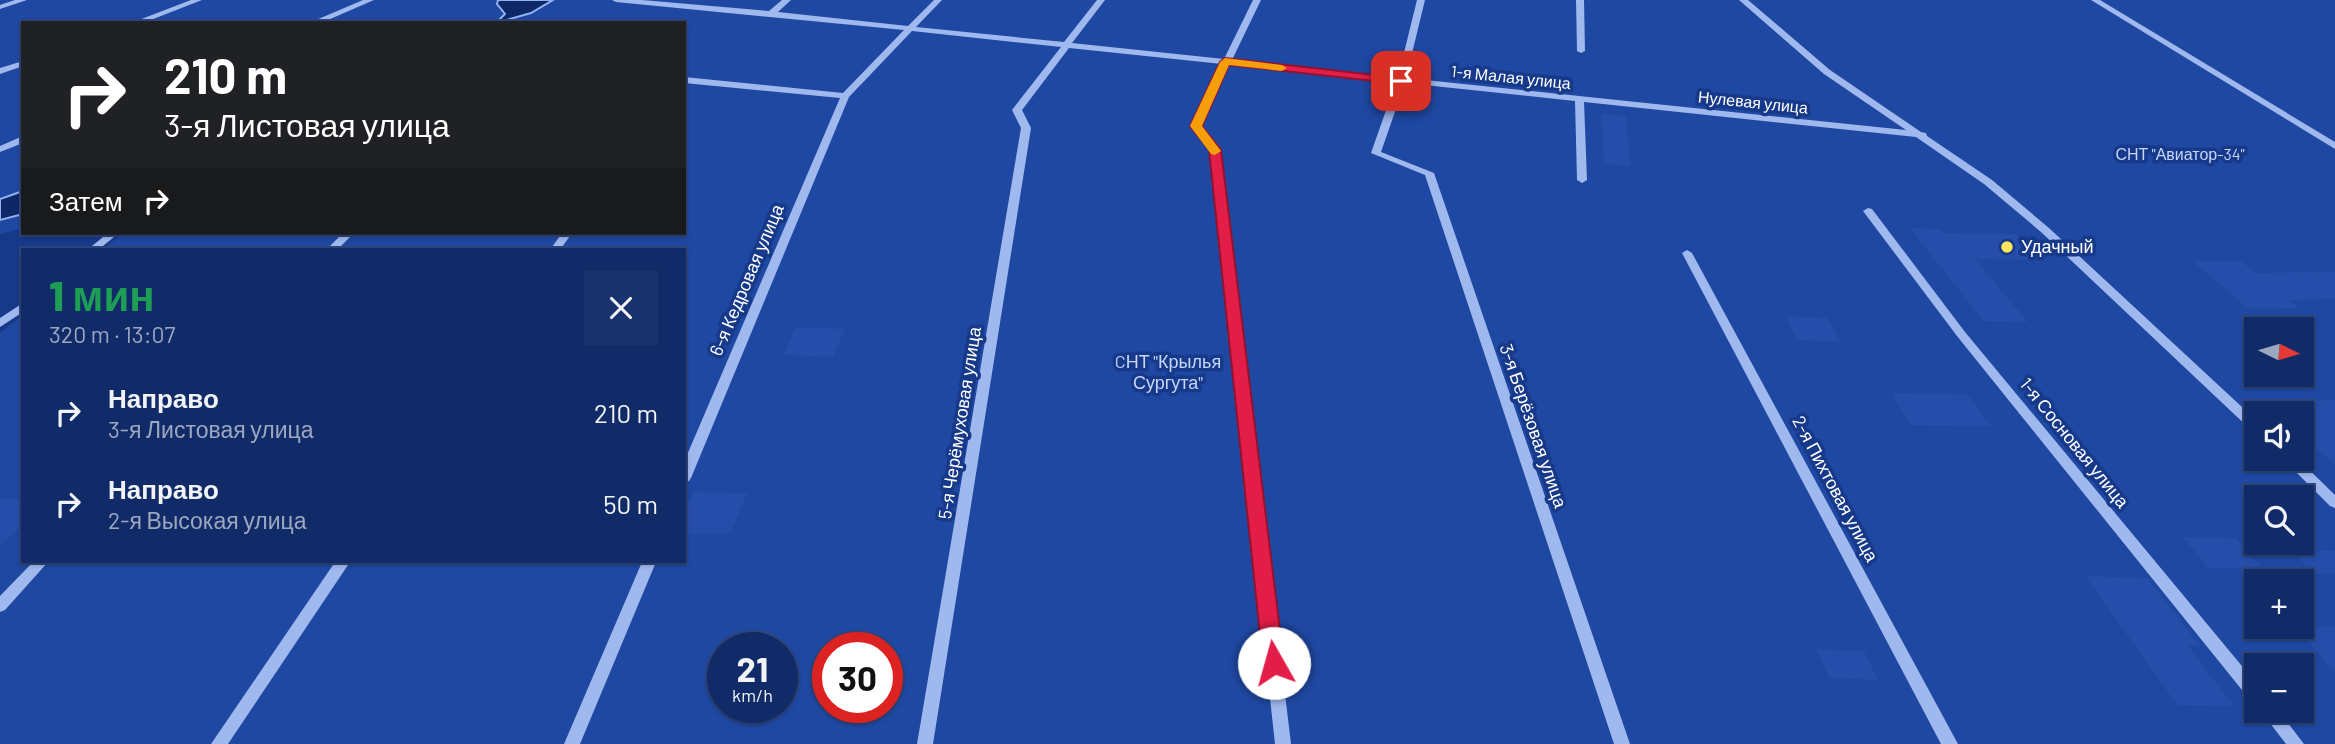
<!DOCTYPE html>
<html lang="ru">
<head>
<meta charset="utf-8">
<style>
  body { margin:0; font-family:Barlow,sans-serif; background:#1a336e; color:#f1f3f6; height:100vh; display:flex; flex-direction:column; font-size:26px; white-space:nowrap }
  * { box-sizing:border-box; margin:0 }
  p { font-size:23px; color:#9ca7c0 }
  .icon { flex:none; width:38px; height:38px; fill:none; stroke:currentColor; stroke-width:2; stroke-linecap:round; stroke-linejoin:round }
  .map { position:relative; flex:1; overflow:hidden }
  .details { position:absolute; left:21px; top:248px; width:665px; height:315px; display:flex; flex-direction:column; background:#112b68; border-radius:0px; box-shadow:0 2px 5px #0004,0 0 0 2px #30477c }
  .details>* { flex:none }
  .hud { position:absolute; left:21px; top:21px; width:665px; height:214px; border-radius:0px; box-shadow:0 2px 5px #0004,0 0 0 2px #30477c; background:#202124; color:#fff; overflow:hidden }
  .needle { width:46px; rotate:95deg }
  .tools { position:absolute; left:2244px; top:317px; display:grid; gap:14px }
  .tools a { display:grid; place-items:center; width:70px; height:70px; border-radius:0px; background:#112b68; box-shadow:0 2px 5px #0004,0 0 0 2px #30477c; font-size:35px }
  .speed { position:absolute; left:707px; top:632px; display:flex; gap:14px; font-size:35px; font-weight:700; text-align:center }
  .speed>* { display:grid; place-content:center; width:91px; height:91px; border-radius:50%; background:#112b68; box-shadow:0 2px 5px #0004,0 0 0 2px #30477c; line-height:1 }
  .speed small { font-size:18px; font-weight:400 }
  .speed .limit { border:10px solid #d22; background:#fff; color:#111 }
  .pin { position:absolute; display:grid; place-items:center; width:60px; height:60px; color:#fff; margin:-30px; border-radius:14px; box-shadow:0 4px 10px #0006 }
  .me { position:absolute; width:77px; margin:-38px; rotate:353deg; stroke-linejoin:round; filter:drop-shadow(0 0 5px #0008) }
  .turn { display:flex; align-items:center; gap:24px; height:147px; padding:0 28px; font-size:32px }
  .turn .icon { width:91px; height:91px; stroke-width:2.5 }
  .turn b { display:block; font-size:49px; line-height:60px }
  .then { display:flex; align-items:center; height:66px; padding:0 28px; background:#0003; gap:14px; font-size:26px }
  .round { display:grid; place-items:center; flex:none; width:74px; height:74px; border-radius:0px; background:#1a336e }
  .headline { display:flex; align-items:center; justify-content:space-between; height:119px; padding:0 28px }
  h1 { font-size:42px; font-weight:800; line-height:52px; color:#1e9e55 }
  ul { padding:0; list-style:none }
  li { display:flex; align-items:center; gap:21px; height:91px; padding:0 28px }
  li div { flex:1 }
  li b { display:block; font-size:26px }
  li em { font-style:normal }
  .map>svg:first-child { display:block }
  .green { fill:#1f48a3; fill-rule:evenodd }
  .water { fill:#0e2867; stroke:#91b1f1; stroke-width:2 }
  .building { fill:#254da9 }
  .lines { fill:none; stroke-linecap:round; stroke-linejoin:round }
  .minor { fill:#9fb8ee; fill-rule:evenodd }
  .route { fill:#e11d48; stroke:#92132f; stroke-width:2 }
  .slow { fill:#f59e0b }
  .poi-dot { fill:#ffe75c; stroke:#17398a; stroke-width:2.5 }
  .labels { text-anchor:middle; stroke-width:7; stroke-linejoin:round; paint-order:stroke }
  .far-street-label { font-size:16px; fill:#fff; stroke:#17398a }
  .far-park-label { font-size:16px; fill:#c5d6fa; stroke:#17398a }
  .poi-label { font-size:18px; fill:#fff; stroke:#17398a; text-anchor:start }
  .street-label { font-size:18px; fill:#fff; stroke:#17398a }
  .park-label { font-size:18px; fill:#c5d6fa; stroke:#17398a }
</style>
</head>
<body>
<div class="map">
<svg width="2335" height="744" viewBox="0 0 2335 744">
  <rect width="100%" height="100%" fill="#17398a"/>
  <!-- green -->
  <path class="green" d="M0,0H2335V744H0V333L23,315V562H684V250H103L122,233H684V23H23V228L0,234ZM2256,329H2301V374H2256ZM2256,413H2301V458H2256ZM2256,497H2301V542H2256ZM2256,581H2301V626H2256ZM723,648H782V707H723ZM828,648H887V707H828ZM2256,665H2301V710H2256Z"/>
  <!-- water -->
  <g class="water">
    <path d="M498,0H553L531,13L496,23L505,14L497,4Z"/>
    <path d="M23,191V214L0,220V199Z"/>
  </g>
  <!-- building -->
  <g class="building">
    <path d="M1601,113L1626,116L1631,167L1604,164Z"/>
    <path d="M1910,228L1941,229L1944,233L2016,234L2040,260L1975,259L2028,322L1983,321Z"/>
    <path d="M2192,261H2241L2256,273L2335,272V299L2289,300L2300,308L2249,309Z"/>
    <path d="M1785,316L1827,318L1841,342L1798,340Z"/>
    <path d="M796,327L845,329L833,357L783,355Z"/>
    <path d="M1891,393L1967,394L1991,426L1911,425Z"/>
    <path d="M2335,400V465L2301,435V401Z"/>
    <path d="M693,492L747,493L730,534H684V510Z"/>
    <path d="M0,498L23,499V525L0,546Z"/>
    <path d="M2183,537L2236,538L2263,569L2208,568Z"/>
    <path d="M2292,550L2335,551V574H2313Z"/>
    <path d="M2085,576L2147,578L2200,646H2188L2234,706L2177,705Z"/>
    <path d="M2295,626H2335V673Z"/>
    <path d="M1816,649L1864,651L1878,680L1829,678Z"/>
  </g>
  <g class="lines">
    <!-- minor -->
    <g class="minor">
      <path d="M15,0H27L0,9V5Z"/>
      <path d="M191,0H202L143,23H131Z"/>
      <path d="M363,0H374L321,23H309Z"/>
      <path d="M612,0H642L769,11L782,0H791L778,12L908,26L934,0H942L916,27L1064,42L1097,0H1105L1072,43L1224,59L1253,0H1261L1232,60L1398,77L1417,0H1425L1406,78L1906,130L1824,74L1739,0H1748L1830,70L1921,132L1926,133L1927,136L1992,180L2049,228L2256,420V431L2251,430L2041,232L1984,184L1916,137L1584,102L1587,180L1582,183L1577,180L1575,101L1405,83L1381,152L1434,173L1630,744H1614L1425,175L1371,153L1396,82L1230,65L1201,126L1220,150L1291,744H1275L1210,150L1191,126L1222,64L1069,48L1022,110L1031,128L933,744H917L1021,128L1012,110L1061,47L912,31L849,97L691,478L689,481L684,483V462L840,98L684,83V77L843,93L904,30L616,2Z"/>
      <path d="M1576,0H1584L1585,51L1581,53L1577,51Z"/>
      <path d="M2091,0H2100L2335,142V149Z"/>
      <path d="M23,61V66L0,74V68Z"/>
      <path d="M23,136V143L0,152V146Z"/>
      <path d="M1868,208L1872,209L1965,332L2256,683V702L2250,700L1957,336L1863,211Z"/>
      <path d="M108,233H119L98,250H87Z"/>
      <path d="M343,233H354L337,250H326Z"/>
      <path d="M562,233H572L560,250H550Z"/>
      <path d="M1687,250L1692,253L1958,744H1941L1682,253Z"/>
      <path d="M23,303V312L0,327V318Z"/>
      <path d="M2282,458H2297L2335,495V508L2330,506Z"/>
      <path d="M33,562H48L5,610L0,612V596Z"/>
      <path d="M335,562H350L228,744H211Z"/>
      <path d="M642,562H656L580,744H564Z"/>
      <path d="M2260,710H2278L2304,744H2286Z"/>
    </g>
  </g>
  <!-- route -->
  <path class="route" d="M1225,58L1401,78L1407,81L1401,84L1229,65L1202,126L1221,150L1284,663L1281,669L1274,671L1266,669L1263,663L1209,150L1190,126L1220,62Z"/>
  <!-- slow -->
  <path class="slow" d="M1225,58L1282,65L1287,68L1282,71L1229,65L1202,126L1221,151L1215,155L1211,154L1190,126L1220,62Z"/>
  <!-- markers -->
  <circle class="poi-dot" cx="2007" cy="247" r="7"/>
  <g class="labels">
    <!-- far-street labels -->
    <g class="far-street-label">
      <text transform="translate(1511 77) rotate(6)" y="6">1-я Малая улица</text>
      <text transform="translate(1753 102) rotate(6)" y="6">Нулевая улица</text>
    </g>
    <!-- far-park labels -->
    <g class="far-park-label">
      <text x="2180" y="160">СНТ "Авиатор-34"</text>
    </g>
    <!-- poi labels -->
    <g class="poi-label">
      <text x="2021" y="253">Удачный</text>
    </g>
    <!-- street labels -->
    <g class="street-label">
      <text transform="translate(747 280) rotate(-67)" y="6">6-я Кедровая улица</text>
      <text transform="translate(960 423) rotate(-81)" y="6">5-я Черёмуховая улица</text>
      <text transform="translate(1533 426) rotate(71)" y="6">3-я Берёзовая улица</text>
      <text transform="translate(2074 443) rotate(51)" y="6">1-я Сосновая улица</text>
      <text transform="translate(1835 489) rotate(62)" y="6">2-я Пихтовая улица</text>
    </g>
    <!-- park labels -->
    <g class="park-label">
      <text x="1168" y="368">CНТ "Крылья<tspan x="1168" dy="21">Сургута"</tspan></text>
    </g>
  </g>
</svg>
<div class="tools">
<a><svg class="needle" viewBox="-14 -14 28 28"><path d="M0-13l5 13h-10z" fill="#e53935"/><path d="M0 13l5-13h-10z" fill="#9ca7c0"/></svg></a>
<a><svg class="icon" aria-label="sound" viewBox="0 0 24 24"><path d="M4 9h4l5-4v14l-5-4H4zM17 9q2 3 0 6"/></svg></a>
<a><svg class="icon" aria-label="search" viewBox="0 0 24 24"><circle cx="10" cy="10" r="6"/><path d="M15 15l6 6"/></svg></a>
<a>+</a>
<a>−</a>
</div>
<div class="speed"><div>21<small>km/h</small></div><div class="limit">30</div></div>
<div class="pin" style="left:1401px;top:81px;background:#d93025"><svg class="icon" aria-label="arrive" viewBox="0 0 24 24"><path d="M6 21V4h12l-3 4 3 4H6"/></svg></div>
<svg class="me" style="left:1274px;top:663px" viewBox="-20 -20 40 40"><circle r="19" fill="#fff"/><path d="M0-13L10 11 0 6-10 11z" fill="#e11d48"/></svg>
<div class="hud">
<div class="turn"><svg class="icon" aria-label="right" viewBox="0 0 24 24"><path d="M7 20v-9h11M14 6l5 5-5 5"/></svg><div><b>210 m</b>3-я Листовая улица</div></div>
<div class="then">Затем<svg class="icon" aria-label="right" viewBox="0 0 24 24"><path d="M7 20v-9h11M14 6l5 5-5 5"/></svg></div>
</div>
<section class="details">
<div class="headline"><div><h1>1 мин</h1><p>320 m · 13:07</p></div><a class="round"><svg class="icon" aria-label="close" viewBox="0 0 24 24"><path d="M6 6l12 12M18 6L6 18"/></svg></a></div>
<ul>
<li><svg class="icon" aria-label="right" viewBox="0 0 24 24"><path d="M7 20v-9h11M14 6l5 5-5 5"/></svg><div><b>Направо</b><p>3-я Листовая улица</p></div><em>210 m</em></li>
<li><svg class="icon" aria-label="right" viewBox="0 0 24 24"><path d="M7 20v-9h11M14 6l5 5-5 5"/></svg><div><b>Направо</b><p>2-я Высокая улица</p></div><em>50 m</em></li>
</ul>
</section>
</div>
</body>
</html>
